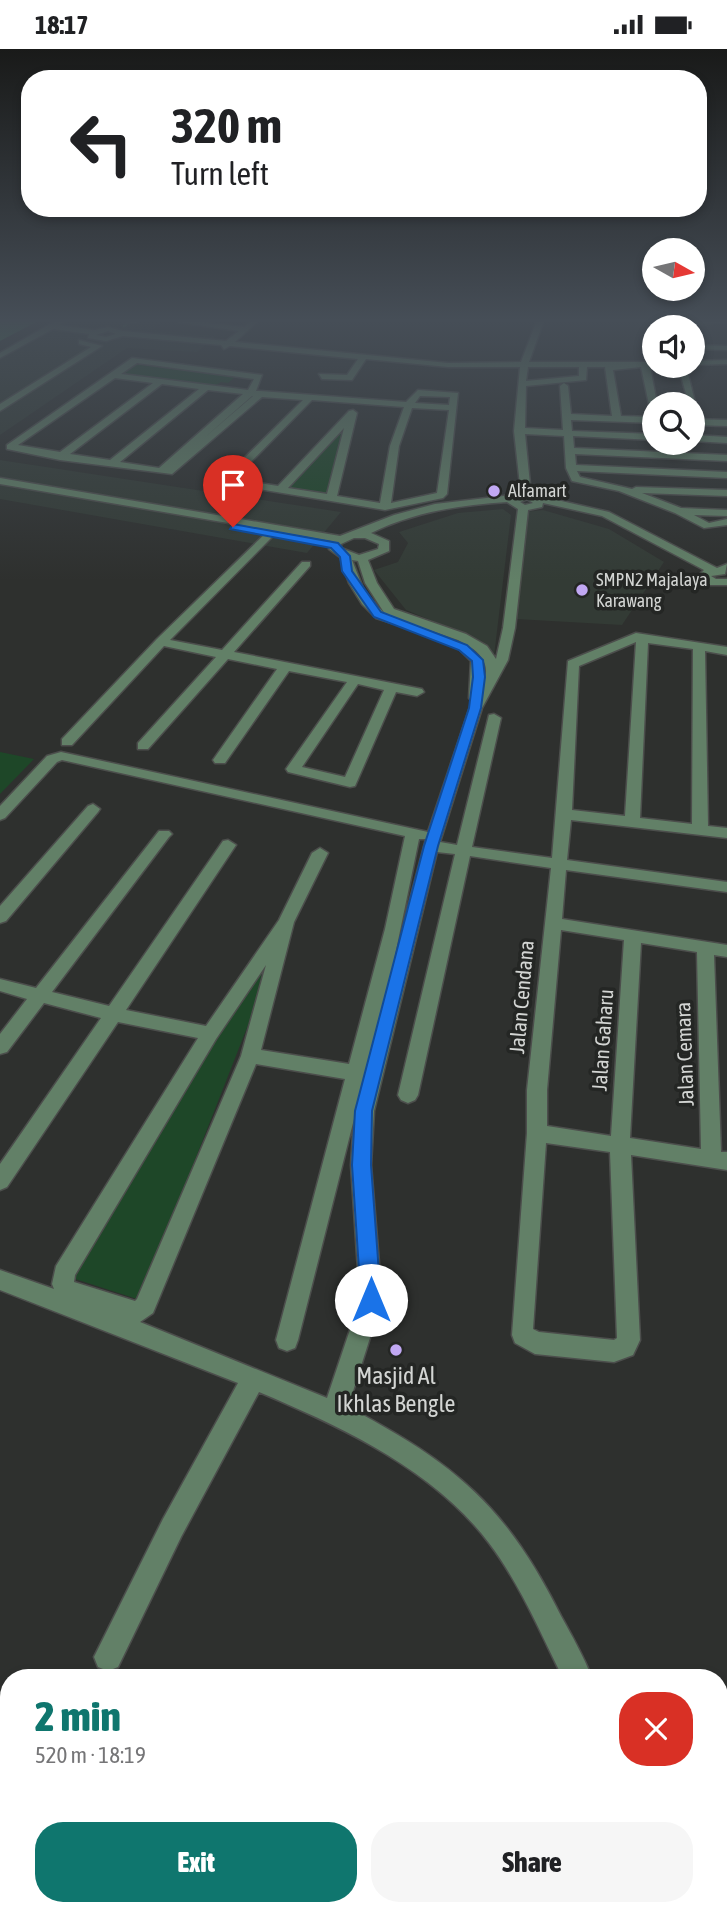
<!DOCTYPE html>
<html lang="en">
<head>
<meta charset="utf-8">
<style>
  body { margin:0; font-family:"Asap Condensed",sans-serif; background:#f6f6f6; color:#202124; height:100vh; display:flex; flex-direction:column; font-size:26px; white-space:nowrap }
  * { box-sizing:border-box; margin:0 }
  p { font-size:23px; color:#757577 }
  .icon { flex:none; width:38px; height:38px; fill:none; stroke:currentColor; stroke-width:2; stroke-linecap:round; stroke-linejoin:round }
  .map { position:relative; flex:1; overflow:hidden }
  .sheet { position:absolute; left:0px; top:1620px; width:728px; height:247px; display:flex; flex-direction:column; background:#fff; border-radius:28px 28px 0 0; box-shadow:0 4px 10px #0003 }
  .sheet>* { flex:none }
  .banner { position:absolute; left:21px; top:21px; width:686px; height:147px; border-radius:28px; box-shadow:0 4px 10px #0003; background:#fff; color:#202124; overflow:hidden }
  .needle { width:46px; rotate:98deg }
  .controls { position:absolute; left:642px; top:189px; display:grid; gap:14px }
  .controls a { display:grid; place-items:center; width:63px; height:63px; border-radius:50%; background:#fff; box-shadow:0 4px 10px #0003; font-size:35px }
  .pin { position:absolute; display:grid; place-items:center; width:60px; height:60px; color:#fff; margin:-72px -30px; border-radius:50% 50% 50% 0; rotate:-45deg; box-shadow:0 0 7px #0007 }
  .pin .icon { rotate:45deg }
  .me { position:absolute; width:77px; margin:-38px; rotate:0deg; stroke-linejoin:round; filter:drop-shadow(0 0 5px #0008) }
  .turn { display:flex; align-items:center; gap:24px; height:147px; padding:0 35px; font-size:32px }
  .turn .icon { width:91px; height:91px; stroke-width:2.5 }
  .turn b { display:block; font-size:49px; line-height:60px }
  .round { display:grid; place-items:center; flex:none; width:74px; height:74px; border-radius:28px; background:#f6f6f6 }
  .overview { display:flex; align-items:center; justify-content:space-between; height:119px; padding:0 35px }
  h1 { font-size:42px; font-weight:800; line-height:52px; color:#0f766e }
  .action { display:flex; gap:14px; margin-top:auto; padding:14px 35px }
  .action a { flex:1; height:80px; border-radius:28px; background:#0f766e; color:#fff; font-size:28px; font-weight:800; line-height:80px; text-align:center }
  .action a+a { background:#f6f6f6; color:#202124 }
  .status { display:flex; justify-content:space-between; align-items:center; height:49px; padding:0 35px; background:#fff; direction:ltr }
  .status svg { height:19px; fill:currentColor }
  .map>svg:first-child { display:block }
  .built { fill:#333b35 }
  .green { fill:#1e4728 }
  .water { fill:#39834c }
  .lines { fill:none; stroke-linecap:round; stroke-linejoin:round }
  .stream { stroke:#39834c; stroke-width:2.5 }
  .minor-casing { stroke:#4c4e4c; stroke-width:3 }
  .minor { fill:#628067; fill-rule:evenodd }
  .route { fill:#1a73e8; stroke:#114b97; stroke-width:2 }
  .poi-dot { fill:#c1a8f3; stroke:#242624; stroke-width:2.5 }
  .labels { text-anchor:middle; stroke-width:7; stroke-linejoin:round; paint-order:stroke }
  .far-poi-label { font-size:18px; fill:#d3d5d3; stroke:#242624; text-anchor:start }
  .street-label { font-size:21px; fill:#d3d5d3; stroke:#242624 }
  .near-poi-label { font-size:24px; fill:#d3d5d3; stroke:#242624 }
</style>
</head>
<body>
<div class="status"><b>18:17</b><svg viewBox="0 0 49 12"><path d="M0 12V9h3v3zM5 12V6h3v6zM10 12V3h3v9zM15 12V0h3v12zM26 1h20v11H26zM47 4h2v5h-2z"/></svg></div>
<div class="map">
<svg width="727" height="1866" viewBox="0 0 727 1866">
  <rect width="100%" height="100%" fill="#2e302e"/>
  <!-- built -->
  <g class="built">
    <path d="M55,271H165L151,281L216,287L197,303L127,299L0,386V303Z"/>
    <path d="M0,411L341,463L307,504L0,450Z"/>
    <path d="M503,460L511,466L494,607L483,593L406,561L374,521L398,513L408,494L399,483L458,464Z"/>
    <path d="M543,461L609,480L664,513L622,576L516,570L526,463Z"/>
  </g>
  <!-- green -->
  <g class="green">
    <path d="M132,316H140L235,328L228,334L221,333L214,337L118,325Z"/>
    <path d="M349,371L328,446L286,439Z"/>
    <path d="M0,703L34,710L0,745Z"/>
    <path d="M266,908L252,966L140,1251L69,1228Z"/>
  </g>
  <!-- water -->
  <path class="water" d="M0,271H40L0,292Z"/>
  <g class="lines">
    <!-- stream -->
    <g class="stream">
      <path d="M653,271H681"/>
      <path d="M124,277L129,273"/>
      <path d="M67,313L92,297"/>
    </g>
    <!-- minor casing -->
    <g class="minor-casing">
      <g id="minor">
        <path d="M57,271H66L59,276L94,281L108,278L123,282L226,292L239,282L178,273L182,271L244,278L252,271H259L235,293L448,314L521,313L537,271H544L529,313H654L657,317H650L657,355H654V363L650,360L641,318L613,321L621,367L654,368V374L571,371L572,382L654,385V391L573,387L574,399L727,406V412L575,405L576,416L727,423V429L577,422L580,428L632,440L636,438L727,441V447L642,444L681,459L727,461V467L694,466L709,474L727,470V476L704,479L675,464L619,442L572,432L566,419L564,387L525,385L531,445L609,463L717,519L727,515L725,525L711,527L716,530H727V536H710L698,527L704,521L602,467L543,454L542,458L528,461L515,579L508,611L482,659L440,793L457,796L489,666L494,665L501,669L472,798L552,809L568,612L636,584L727,598V606L705,602L708,777L727,779V789L571,771L567,811L727,833V843L566,821L562,870L727,896V908L714,906L721,1103H727V1121L631,1106L640,1291L633,1306L614,1313L535,1305L515,1294L512,1286L527,1084V1041L551,819L470,807L418,1046L415,1051L408,1054L401,1051L398,1046L455,805L437,803L374,1062L371,1116L382,1251L348,1358C456,1415 506,1457 561,1567C572,1587 584,1608 592,1629H563C540,1583 520,1535 489,1494C433,1420 342,1378 259,1343L181,1488L118,1618L108,1622L98,1618L94,1608L163,1470L238,1334L0,1241V1221L54,1240L52,1235L56,1217L198,989L118,973L7,1138L0,1141V1115L101,969L44,954L7,1003L0,1005V985L27,950L0,942V930L36,939L159,782H169L172,785L169,788L52,943L109,957L223,792L228,791L236,796L126,961L206,977L279,871L312,804L320,799L328,804L294,873L261,1001L349,1015L385,880L405,787L62,711L57,713L5,769L0,771V757L47,707L61,703L428,783L472,652L469,649L471,612L458,599L467,596L458,591L389,567L394,571L392,574L376,569L362,555L349,534L340,508L329,500L331,492L274,482V486L170,591L222,601L302,513H310V517L234,603L422,640L424,643L417,647L396,643L355,737L350,738L288,723L286,720L347,633L289,622L225,714H215L213,711L277,620L228,610L148,700H138V694L216,608L164,597L72,696H62V690L157,590L269,481L0,435V429L340,487L394,466L435,455L521,445L514,382L520,318H448L366,310L352,331L322,330L319,325L347,326L358,310L230,297L224,300L221,296L123,287L106,292L88,289L89,285L53,280L0,309V304ZM108,282L116,285L106,288L96,286ZM528,318H579V327L526,332ZM587,318H605L612,367L571,365L568,337L564,334L560,337L563,381L525,379L526,337L586,331ZM527,450L533,454L525,456L520,453ZM507,453L518,460L503,579L496,610L487,597L466,585L394,560L377,534L368,511L389,502V492L371,484C414,463 459,456 507,453ZM354,489H365L379,495L378,500L359,506L341,499V495ZM352,511L358,512L365,534L385,565L365,544ZM636,593L625,767L572,761L579,617ZM648,594L693,600L692,775L640,769ZM470,598C482,605 491,619 483,633V611ZM358,635L384,641L345,728L302,718ZM419,790H426L394,911ZM561,881L624,891L611,1087L547,1077V1041ZM641,894L697,903L701,1100L630,1089ZM266,916L241,1007L137,1250L135,1252L74,1233L75,1226L216,990ZM256,1015L345,1030L276,1291L279,1299L287,1302L295,1299L298,1291L354,1070L351,1116L360,1251L327,1349L140,1273L153,1264ZM546,1094L610,1103L617,1289L614,1291L539,1283L533,1280Z"/>
        <path d="M116,271H138L139,272L135,274Z"/>
        <path d="M713,271H727V273L671,278Z"/>
        <path d="M651,279H654V297L650,295L647,284Z"/>
        <path d="M79,291L102,297L0,362V355L91,298L79,295Z"/>
        <path d="M693,296L727,297V301L693,300Z"/>
        <path d="M132,309L262,326L256,342H260L406,353L418,341L458,344L447,445L443,449L385,461L223,434V430L303,351L262,348L172,425L60,411L7,400V396ZM137,314L254,330L248,341L121,325ZM115,329L153,334L60,403L18,396ZM162,335L199,340L110,411L70,405ZM208,341L243,345L159,419L120,413ZM252,347H253L204,389ZM420,347L450,348L449,356L415,354ZM312,351L404,358L390,397L380,454L337,447L357,364L353,361L349,362L278,437L234,430ZM412,359L449,361L437,444L391,454L399,397ZM344,379L327,445L288,439Z"/>
        <path d="M727,311V315L693,316V312Z"/>
        <path d="M678,317H686L696,357L689,355Z"/>
        <path d="M693,370L727,371V377L693,376Z"/>
        <path d="M693,386L727,388V394L693,392Z"/>
        <path d="M93,755L100,760L98,763L6,872L0,874V857L88,757Z"/>
        <path d="M666,1858H698L701,1866H669Z"/>
      </g>
    </g>
    <!-- minor -->
    <use href="#minor" class="minor"/>
  </g>
  <!-- sky -->
  <linearGradient id="sky" x2="0" y2="1"><stop stop-color="#191a19"/><stop offset="0.51" stop-color="#464e57"/><stop offset="1" stop-color="#464e57" stop-opacity="0"/></linearGradient>
  <rect width="727" height="532" fill="url(#sky)"/>
  <!-- route -->
  <path class="route" d="M233,475L338,494L350,507L352,522L381,563L467,596L483,611L485,628L481,659L438,797L372,1062L371,1116L381,1251L378,1258L371,1260L364,1258L361,1251L352,1116L355,1062L424,797L469,659L473,628L472,612L459,601L374,568L342,522L340,508L331,499L230,480Z"/>
  <!-- markers -->
  <g class="poi-dot">
    <circle cx="494" cy="442" r="7"/>
    <circle cx="582" cy="541" r="7"/>
    <circle cx="396" cy="1301" r="7"/>
  </g>
  <g class="labels">
    <!-- far-poi labels -->
    <g class="far-poi-label">
      <text x="508" y="448">Alfamart</text>
      <text x="596" y="537">SMPN2 Majalaya<tspan x="596" dy="21">Karawang</tspan></text>
    </g>
    <!-- street labels -->
    <g class="street-label">
      <text transform="translate(522 948) rotate(-85)" y="7">Jalan Cendana</text>
      <text transform="translate(603 991) rotate(-86)" y="7">Jalan Gaharu</text>
      <text transform="translate(685 1005) rotate(-92)" y="7">Jalan Cemara</text>
    </g>
    <!-- near-poi labels -->
    <g class="near-poi-label">
      <text x="396" y="1335">Masjid Al<tspan x="396" dy="28">Ikhlas Bengle</tspan></text>
    </g>
  </g>
</svg>
<div class="controls">
<a><svg class="needle" viewBox="-14 -14 28 28"><path d="M0-13l5 13h-10z" fill="#e53935"/><path d="M0 13l5-13h-10z" fill="#757577"/></svg></a>
<a><svg class="icon" aria-label="sound" viewBox="0 0 24 24"><path d="M4 9h4l5-4v14l-5-4H4zM17 9q2 3 0 6"/></svg></a>
<a><svg class="icon" aria-label="search" viewBox="0 0 24 24"><circle cx="10" cy="10" r="6"/><path d="M15 15l6 6"/></svg></a>
</div>
<div class="pin" style="left:233px;top:478px;background:#d93025"><svg class="icon" aria-label="arrive" viewBox="0 0 24 24"><path d="M6 21V4h12l-3 4 3 4H6"/></svg></div>
<svg class="me" style="left:371px;top:1251px" viewBox="-20 -20 40 40"><circle r="19" fill="#fff"/><path d="M0-13L10 11 0 6-10 11z" fill="#1a73e8"/></svg>
<div class="banner">
<div class="turn"><svg class="icon" aria-label="left" viewBox="0 0 24 24"><path d="M17 20v-9H6M10 6l-5 5 5 5"/></svg><div><b>320 m</b>Turn left</div></div>
</div>
<section class="sheet">
<div class="overview"><div><h1>2 min</h1><p>520 m · 18:19</p></div><a class="round" style="background:#d93025;color:#fff"><svg class="icon" aria-label="close" viewBox="0 0 24 24"><path d="M6 6l12 12M18 6L6 18"/></svg></a></div>
<div class="action"><a>Exit</a><a>Share</a></div>
</section>
</div>
</body>
</html>
